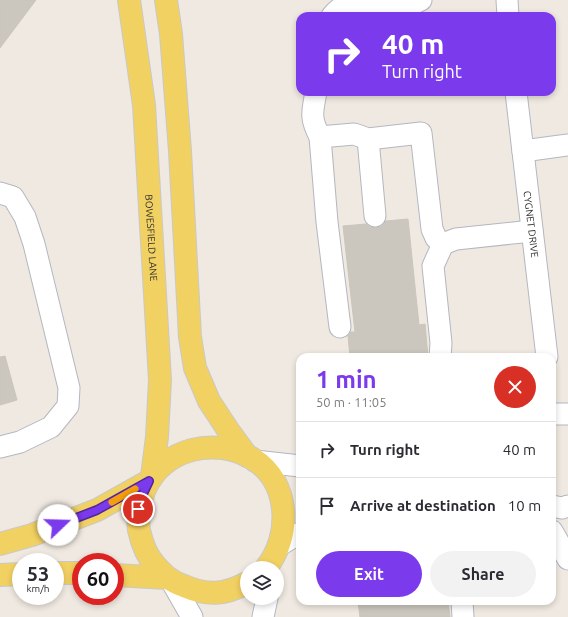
<!DOCTYPE html>
<html lang="en">
<head>
<meta charset="utf-8">
<style>
  body { margin:0; font-family:Ubuntu,sans-serif; background:#f2f2f3; color:#2b2b33; height:100vh; display:flex; flex-direction:column; font-size:15px; white-space:nowrap }
  * { box-sizing:border-box; margin:0 }
  p { font-size:13px; color:#7c7c81 }
  .icon { flex:none; width:22px; height:22px; fill:none; stroke:currentColor; stroke-width:2; stroke-linecap:round; stroke-linejoin:round }
  .map { position:relative; flex:1; overflow:hidden }
  .sheet { position:absolute; left:296px; top:353px; width:260px; height:252px; display:flex; flex-direction:column; background:#fff; border-radius:12px; box-shadow:0 2px 6px #0003 }
  .sheet>* { flex:none }
  .hud { position:absolute; left:296px; top:12px; width:260px; height:84px; border-radius:12px; box-shadow:0 2px 6px #0003; background:#7c3aed; color:#fff; overflow:hidden }
  .tools { position:absolute; left:240px; top:561px; display:grid; gap:8px }
  .tools a { display:grid; place-items:center; width:44px; height:44px; border-radius:50%; background:#fff; box-shadow:0 2px 6px #0003; font-size:20px }
  .speed { position:absolute; left:12px; top:553px; display:flex; gap:8px; font-size:20px; font-weight:700; text-align:center }
  .speed>* { display:grid; place-content:center; width:52px; height:52px; border-radius:50%; background:#fff; box-shadow:0 2px 6px #0003; line-height:1 }
  .speed small { font-size:10px; font-weight:400 }
  .speed .limit { border:6px solid #d22; background:#fff; color:#111 }
  .pin { position:absolute; display:grid; place-items:center; width:34px; height:34px; color:#fff; margin:-17px; border:2px solid #fff; border-radius:50%; box-shadow:0 1px 4px #0007 }
  .me { position:absolute; width:44px; margin:-22px; rotate:69deg; stroke-linejoin:round; filter:drop-shadow(0 0 3px #0008) }
  .turn { display:flex; align-items:center; gap:14px; height:84px; padding:0 20px; font-size:18px }
  .turn .icon { width:52px; height:52px; stroke-width:2.5 }
  .turn b { display:block; font-size:28px; line-height:34px }
  .round { display:grid; place-items:center; flex:none; width:42px; height:42px; border-radius:21px; background:#f2f2f3 }
  .head { display:flex; align-items:center; justify-content:space-between; height:68px; padding:0 20px }
  h1 { font-size:24px; font-weight:700; line-height:30px; color:#7c3aed }
  .cta { display:flex; gap:8px; margin-top:auto; padding:8px 20px }
  .cta a { flex:1; height:46px; border-radius:24px; background:#7c3aed; color:#fff; font-size:16px; font-weight:700; line-height:46px; text-align:center }
  .cta a+a { background:#f2f2f3; color:#2b2b33 }
  ul { padding:0; list-style:none }
  li { display:flex; align-items:center; gap:12px; height:56px; padding:0 20px; border-top:1px solid #e1e1e2 }
  li div { flex:1 }
  li b { display:block; font-size:15px }
  li em { font-style:normal }
  .map>svg:first-child { display:block }
  .building { fill:#cbc7bf; stroke:#cbc5ba }
  .lines { fill:none; stroke-linecap:round; stroke-linejoin:round }
  .minor-casing { stroke:#b4b7c1; stroke-width:23 }
  .major-casing { stroke:#c9c9c9; stroke-width:24 }
  .minor { stroke:#fff; stroke-width:21 }
  .major { stroke:#f2d163; stroke-width:22 }
  .route-casing { stroke:#51269a; stroke-width:10 }
  .route { stroke:#7c3aed; stroke-width:7 }
  .slow { stroke:#f59e0b; stroke-width:7 }
  .labels { text-anchor:middle; stroke-width:3; stroke-linejoin:round; paint-order:stroke }
  .street-label { font-size:10px; fill:#2e2e2e; stroke:#fff }
</style>
</head>
<body>
<div class="map">
<svg width="568" height="617" viewBox="0 0 568 617">
  <rect width="100%" height="100%" fill="#efe9e1"/>
  <!-- building -->
  <g class="building">
    <path d="M0,0H36L0,48Z"/>
    <path d="M408,219L419,325L425,324L428,357H350L348,336L351,332H355L343,226L366,224L370,227L376,228L382,226L386,221Z"/>
    <path d="M5,356L17,400L0,405V357Z"/>
    <path d="M358,601H448L450,617H360Z"/>
  </g>
  <g class="lines">
    <!-- minor casing -->
    <g class="minor-casing">
      <g id="minor">
        <path d="M507,0L508,16"/>
        <path d="M332,16C340,6 352,0 365,2C370,3 373,6 378,6C391,8 409,7 421,0"/>
        <path d="M316,92C312,113 310,118 320,137"/>
        <path id="s1" d="M516,92L547,357"/>
        <path d="M368,139L375,216"/>
        <path d="M523,151L568,145"/>
        <path d="M0,193L13,197L25,217L34,244L69,388L68,406L51,427L20,442L0,447"/>
        <path d="M340,327L327,222L320,137L354,134L368,139L421,133L432,229L436,238L443,244L456,239L532,231"/>
        <path d="M440,357L441,343L433,266L443,244"/>
        <path d="M552,414H568"/>
        <path d="M255,461L300,466"/>
        <path d="M552,506L562,508L568,506"/>
        <path d="M552,531L568,559"/>
        <path d="M280,545L300,533"/>
        <path d="M172,582L192,617"/>
        <path d="M462,601L463,617"/>
        <path d="M263,617L267,598"/>
      </g>
    </g>
    <!-- major casing -->
    <g class="major-casing">
      <g id="major">
        <path id="s2" d="M129,0L144,105L160,380L157,437L152,476"/>
        <path d="M166,0L171,34L180,151L190,337L195,368L209,401L228,430L247,456"/>
        <path d="M0,544L32,535L97,510L149,481"/>
        <path d="M55,573H81"/>
        <path d="M0,575L21,574"/>
        <path d="M115,575L167,578"/>
        <path d="M247,583C224,595 208,596 184,586C170,581 165,576 155,565C146,555 142,544 139,530C137,516 139,503 145,489C164,448 215,436 253,459C290,482 292,536 266,568"/>
      </g>
    </g>
    <!-- minor -->
    <use href="#minor" class="minor"/>
    <!-- major -->
    <use href="#major" class="major"/>
  </g>
  <g class="lines">
    <!-- route casing -->
    <g class="route-casing">
      <path id="route" d="M58,525L97,510L149,481L141,498L138,509"/>
    </g>
    <!-- route -->
    <use href="#route" class="route"/>
    <!-- slow -->
    <path class="slow" d="M112,502L135,489"/>
  </g>
  <g class="labels">
    <!-- street labels -->
    <g class="street-label">
      <text dy="4" stroke="none"><textPath href="#s1" startOffset="133">CYGNET DRIVE</textPath></text>
      <text dy="4" stroke="none"><textPath href="#s2" startOffset="239">BOWESFIELD LANE</textPath></text>
    </g>
  </g>
</svg>
<div class="tools">
<a><svg class="icon" aria-label="layers" viewBox="0 0 24 24"><path d="M12 4l9 5-9 5-9-5zM3 14l9 5 9-5"/></svg></a>
</div>
<div class="speed"><div>53<small>km/h</small></div><div class="limit">60</div></div>
<div class="pin" style="left:138px;top:509px;background:#d93025"><svg class="icon" aria-label="arrive" viewBox="0 0 24 24"><path d="M6 21V4h12l-3 4 3 4H6"/></svg></div>
<svg class="me" style="left:58px;top:525px" viewBox="-20 -20 40 40"><circle r="19" fill="#fff"/><path d="M0-13L10 11 0 6-10 11z" fill="#7c3aed"/></svg>
<div class="hud">
<div class="turn"><svg class="icon" aria-label="right" viewBox="0 0 24 24"><path d="M7 20v-9h11M14 6l5 5-5 5"/></svg><div><b>40 m</b>Turn right</div></div>
</div>
<section class="sheet">
<div class="head"><div><h1>1 min</h1><p>50 m · 11:05</p></div><a class="round" style="background:#d93025;color:#fff"><svg class="icon" aria-label="close" viewBox="0 0 24 24"><path d="M6 6l12 12M18 6L6 18"/></svg></a></div>
<ul>
<li><svg class="icon" aria-label="right" viewBox="0 0 24 24"><path d="M7 20v-9h11M14 6l5 5-5 5"/></svg><div><b>Turn right</b></div><em>40 m</em></li>
<li><svg class="icon" aria-label="arrive" viewBox="0 0 24 24"><path d="M6 21V4h12l-3 4 3 4H6"/></svg><div><b>Arrive at destination</b></div><em>10 m</em></li>
</ul>
<div class="cta"><a>Exit</a><a>Share</a></div>
</section>
</div>
</body>
</html>
